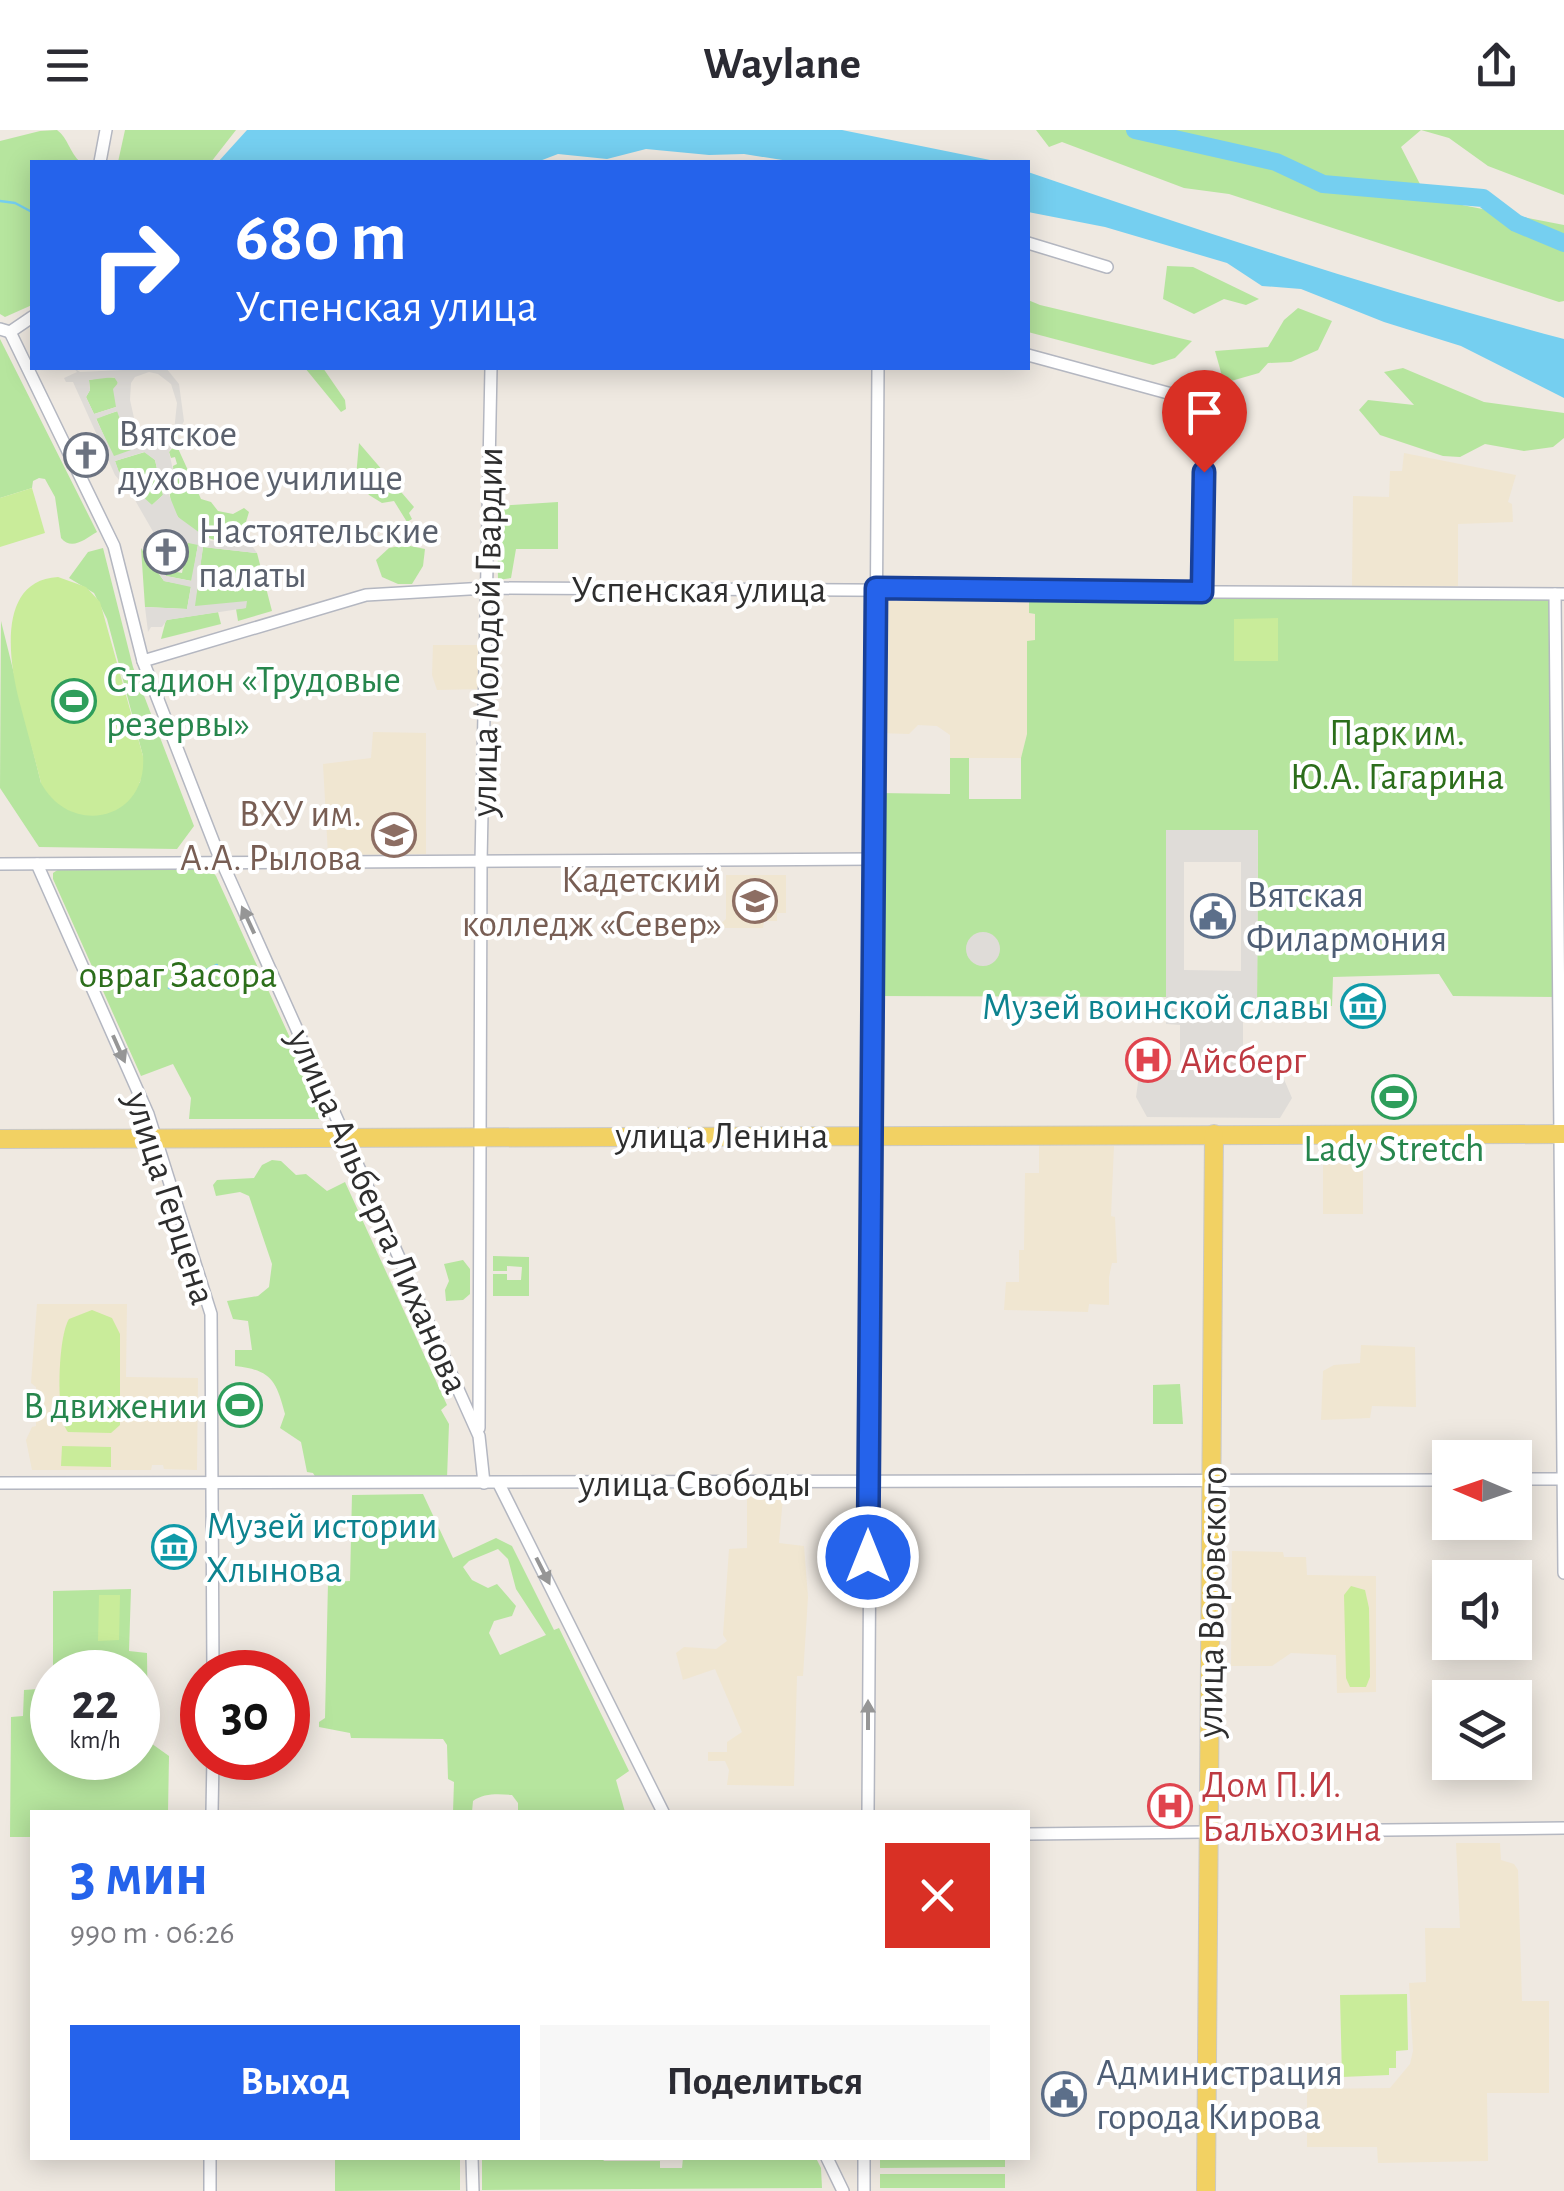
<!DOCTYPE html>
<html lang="ru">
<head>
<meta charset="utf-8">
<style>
  body { margin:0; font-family:"Alegreya Sans",sans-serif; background:#f7f7f7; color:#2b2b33; height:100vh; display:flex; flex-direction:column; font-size:38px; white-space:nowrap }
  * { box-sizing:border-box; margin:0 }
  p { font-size:32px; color:#7c7c81 }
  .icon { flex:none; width:55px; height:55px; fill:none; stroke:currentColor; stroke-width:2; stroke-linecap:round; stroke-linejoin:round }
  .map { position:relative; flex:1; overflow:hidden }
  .side { position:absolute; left:30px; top:1680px; width:1000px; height:350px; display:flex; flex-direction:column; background:#fff; border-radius:0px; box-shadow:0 5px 25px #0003 }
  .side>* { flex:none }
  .banner { position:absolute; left:30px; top:30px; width:1000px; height:210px; border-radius:0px; box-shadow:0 5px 25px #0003; background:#2563eb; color:#fff; overflow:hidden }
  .needle { width:65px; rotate:272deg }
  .controls { position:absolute; left:1432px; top:1310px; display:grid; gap:20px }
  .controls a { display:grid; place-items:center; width:100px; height:100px; border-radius:0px; background:#fff; box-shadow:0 5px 25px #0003; font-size:50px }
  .speed { position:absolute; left:30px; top:1520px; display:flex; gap:20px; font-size:50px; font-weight:700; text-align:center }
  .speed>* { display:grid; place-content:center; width:130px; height:130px; border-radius:50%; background:#fff; box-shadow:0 5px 25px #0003; line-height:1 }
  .speed small { font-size:25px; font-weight:400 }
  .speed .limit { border:15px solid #d22; background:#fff; color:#111 }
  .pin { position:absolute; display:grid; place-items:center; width:85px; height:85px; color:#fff; margin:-102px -42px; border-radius:50% 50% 50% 0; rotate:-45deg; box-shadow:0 0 10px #0007 }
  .pin .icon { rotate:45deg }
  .me { position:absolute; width:110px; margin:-55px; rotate:0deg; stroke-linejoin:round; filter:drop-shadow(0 0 8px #0008) }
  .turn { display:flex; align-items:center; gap:35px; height:210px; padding:0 40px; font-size:45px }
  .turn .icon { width:130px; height:130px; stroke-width:2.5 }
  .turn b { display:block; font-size:70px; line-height:85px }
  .round { display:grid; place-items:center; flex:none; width:105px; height:105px; border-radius:0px; background:#f7f7f7 }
  .headline { display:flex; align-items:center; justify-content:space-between; height:170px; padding:0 40px }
  h1 { font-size:60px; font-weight:700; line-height:75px; color:#2563eb }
  .button { display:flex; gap:20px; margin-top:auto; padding:20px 40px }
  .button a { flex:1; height:115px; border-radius:0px; background:#2563eb; color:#fff; font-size:40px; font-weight:700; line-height:115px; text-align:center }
  .button a+a { background:#f7f7f7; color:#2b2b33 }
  header { display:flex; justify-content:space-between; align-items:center; height:130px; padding:0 40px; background:#fff; font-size:45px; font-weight:700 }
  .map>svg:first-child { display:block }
  .education { fill:#f0e6d1 }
  .green { fill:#b6e59e; fill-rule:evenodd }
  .pitch { fill:#c9ec9a }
  .plaza { fill:#dfdcd8; fill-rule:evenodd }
  .water { fill:#75cff0 }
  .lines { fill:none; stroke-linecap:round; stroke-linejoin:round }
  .stream { stroke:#75cff0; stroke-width:2.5 }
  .river { stroke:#75cff0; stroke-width:18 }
  .minor-casing { stroke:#b4b7c1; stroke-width:14 }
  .primary-casing { stroke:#c9c9c9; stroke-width:20 }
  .minor { stroke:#fff; stroke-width:11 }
  .primary { stroke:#f2d163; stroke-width:18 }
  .oneway { fill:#969696 }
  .route-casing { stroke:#184099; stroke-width:25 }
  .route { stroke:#2563eb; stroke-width:18 }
  .labels { text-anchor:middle; stroke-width:8; stroke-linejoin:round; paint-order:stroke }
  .worship-label { font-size:38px; fill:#5b616d; stroke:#fff; text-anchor:start }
  .street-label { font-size:38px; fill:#2e2e2e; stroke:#fff }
  .leisure-label { font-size:38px; fill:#27864d; stroke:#fff; text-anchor:start }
  .park-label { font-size:38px; fill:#2c6e1b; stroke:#fff }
  .education-label { font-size:38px; fill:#785e54; stroke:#fff; text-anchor:end }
  .service-label { font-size:38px; fill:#4e5e75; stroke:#fff; text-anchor:start }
  .culture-label { font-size:38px; fill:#0d838f; stroke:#fff; text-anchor:end }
  .health-label { font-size:38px; fill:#be3a42; stroke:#fff; text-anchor:start }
</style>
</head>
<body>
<header><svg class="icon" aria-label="menu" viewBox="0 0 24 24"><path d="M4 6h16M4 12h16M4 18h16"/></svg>Waylane<svg class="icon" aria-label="share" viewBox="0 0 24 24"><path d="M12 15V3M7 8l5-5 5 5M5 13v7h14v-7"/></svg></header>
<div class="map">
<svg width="1564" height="2061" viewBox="0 0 1564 2061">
  <rect width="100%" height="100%" fill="#efe9e1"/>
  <!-- education -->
  <g class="education">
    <path d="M1404,323L1516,345L1508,372L1512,374L1513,392L1458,394V456H1352L1353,366L1389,367L1390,341H1402Z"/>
    <path d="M886,463L1029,465V483L1035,484V511H1027V604L1021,628H950V605L937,596L918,595L909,604L878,603L879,472Z"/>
    <path d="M433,515H481V559L437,560L432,545Z"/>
    <path d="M373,602L426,603V724L328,725L323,634L371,628Z"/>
    <path d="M726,745H786V783H777V791H764L763,798H716L726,789Z"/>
    <path d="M1039,1015L1114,1016L1111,1086L1115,1087L1117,1133H1112L1109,1147V1175L1089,1174L1088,1182L1004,1180L1006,1152H1019V1120H1024L1025,1043H1039Z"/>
    <rect x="1323" y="1026" width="40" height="58"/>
    <path d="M37,1174H127L126,1247L198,1248L197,1340L164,1339L163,1335H152L151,1340H32L26,1310L32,1297L36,1296V1257L31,1253Z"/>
    <path d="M1361,1215L1415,1217L1416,1277L1372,1276L1370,1288L1321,1290L1323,1241L1334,1235L1360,1233Z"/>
    <path d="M747,1367H783L779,1413L804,1416L808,1467L803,1546H797L794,1656L727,1655L729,1640L725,1631H708V1622H727V1612L742,1602L715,1539L683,1550L676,1523L684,1517L716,1519L727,1511L723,1505L729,1419L747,1418Z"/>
    <path d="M1232,1421L1283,1422L1284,1427H1306L1307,1445L1376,1446V1562L1337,1563L1336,1525L1291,1523L1272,1536H1231Z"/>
    <path d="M1456,1713H1500L1501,1730L1514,1734L1518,1740L1522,1871H1549V1963H1487L1488,2031L1378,2033L1377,2017H1307V1959L1390,1958L1410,1934L1413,1921L1409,1853L1426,1852L1425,1798H1460Z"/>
  </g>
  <!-- green -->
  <g class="green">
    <path d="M57,0C68,8 70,23 80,32H32V175L5,187L0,184V11L40,1Z"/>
    <path d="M125,0H236L211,32H118Z"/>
    <path d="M1036,0H1564V65L1488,36L1449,8L1421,0L1401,17L1422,58L1457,74L1564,95V171L1559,172L1229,64L1184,58L1062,12L1049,17Z"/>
    <path d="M1167,136L1193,137L1259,169L1246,175L1224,169L1194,184L1163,169Z"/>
    <path d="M1028,170L1040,175L1192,211L1175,228L1153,235L1028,202Z"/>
    <path d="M1298,178L1332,191L1318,220L1291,232L1268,233L1259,243L1224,253L1215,221L1268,217L1284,190Z"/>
    <path d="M0,209L97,402C85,409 72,421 61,408L55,367L45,349L39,348L33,351L32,358L0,368Z"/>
    <path d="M305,238H323L345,270L346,279L341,282Z"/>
    <path d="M1403,238L1484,272L1564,283V308L1553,317L1524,321L1485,314L1460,327L1443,326L1380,305L1359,280L1368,270L1414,275L1384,242Z"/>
    <path d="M104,247L118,248L116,277L94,284L86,267L90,260L89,250Z"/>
    <path d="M118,281L132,321L113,327L96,288Z"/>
    <path d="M359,313L414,377L409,383L412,389L407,392L394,371L382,373L369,365L356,347Z"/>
    <path d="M176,314L201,369L211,372L218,381L233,384L244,378L249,382L246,392L252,416C221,415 174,404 170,366C168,354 175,348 173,336L177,334L175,327L171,328L169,322Z"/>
    <path d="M145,322L155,330L163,365L152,375C136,367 136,349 119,343L115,331Z"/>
    <path d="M558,372V419H516L511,448L498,450L497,376Z"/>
    <path d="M188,412L198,414L192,451L166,446L152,425L168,428L167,440L182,443Z"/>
    <path d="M405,415L425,419L423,436L412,454H398L382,447L376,430L389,418Z"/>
    <path d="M203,417L257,423L272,481L238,491L236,479L246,478L194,477Z"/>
    <path d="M103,418L133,537L194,696L177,719L39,717L0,658L1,491L41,653H140L143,626L107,489L94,463L69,448L88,422Z"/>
    <path d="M141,418L164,451L191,456L187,479L145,477Z"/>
    <path d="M1029,465L1542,466L1550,472L1558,867L1453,866L1439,844L1333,847L1332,876H1257L1258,701L1167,700L1166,867L877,866L878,663L950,664V628H969V669H1021V628L1027,604V511L1035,510V484L1029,483Z"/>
    <path d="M218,482L221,494L161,509L166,490Z"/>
    <path d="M209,738L216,746L323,980L320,989H189L191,968L173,934L141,946L53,749V743L59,739Z"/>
    <path d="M272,1030L281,1031L296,1045L306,1044L327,1061L345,1052L447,1275L441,1280L449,1294L447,1348H316L313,1343L307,1342L301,1312L280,1298L285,1284C276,1249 270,1240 235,1236V1220H252L248,1191L233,1189L227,1171L258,1166L269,1157L272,1134L249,1066L240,1062L216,1066L213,1055L217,1050L254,1048L262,1035Z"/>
    <path d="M493,1126L529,1127V1166H493V1144H507V1150H521L522,1137L507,1136V1141H493Z"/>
    <path d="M463,1130L470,1139V1164L463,1170L446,1171L445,1160L449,1151L444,1134Z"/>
    <path d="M1180,1254L1183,1294H1153V1255Z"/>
    <path d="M423,1364L453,1428L496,1408L512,1416L554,1500L559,1498L629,1641L616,1650L625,1682H518V1673L512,1665C498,1664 484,1663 473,1671L472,1682H453L454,1652L448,1649L447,1615L443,1609L351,1608L350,1603L319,1597V1592L325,1588L328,1452L350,1451L352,1365ZM498,1419L508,1429L516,1459L546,1505L500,1525L489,1503L494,1491L512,1486L516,1476L497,1454L488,1458L472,1450L463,1437L469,1431Z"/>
    <path d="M131,1459L129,1521L147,1523L148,1611L169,1626L168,1682H32V1707H10L11,1587L23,1586L24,1560L52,1558V1628H138V1542H53V1461Z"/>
    <path d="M335,2028H460V2060L335,2061Z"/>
    <path d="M482,2028H607L603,2031H660V2038H682L683,2028H816L821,2038L822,2058L482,2060Z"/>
    <path d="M880,2028H1005V2037L880,2038Z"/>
    <rect x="880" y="2044" width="125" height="14"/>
  </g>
  <!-- pitch -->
  <g class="pitch">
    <path d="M32,358L45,403L0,417V368Z"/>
    <path d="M58,447L86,457L100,472L143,626C148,690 71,708 41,653C34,625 26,597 19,570C7,523 0,450 58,447Z"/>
    <path d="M1278,488V531H1234V489Z"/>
    <path d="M92,1180L112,1188L120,1204V1295L111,1303L68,1302C55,1288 58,1206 69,1189Z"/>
    <path d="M62,1316L111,1317V1337L61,1336Z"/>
    <path d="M1351,1456L1365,1460L1369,1478L1370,1547L1366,1557H1350L1346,1548L1344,1465Z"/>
    <path d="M99,1465H120L119,1510L98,1511Z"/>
    <path d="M1407,1864L1408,1920L1396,1921V1938H1389V1945L1342,1947L1340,1865Z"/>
  </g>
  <!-- plaza -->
  <g class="plaza">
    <path d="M74,238L80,242L166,238L179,254L184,291L169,322L175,349L169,365L178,387L211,411L252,416L257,423L203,417L195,476L247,471L246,478L167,490L162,497H151L148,502L145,477L187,479L191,457L164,451L141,418L152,425L166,446L191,451L198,415L164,408L160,403L155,405L132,365L115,345L73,252H66L64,248L77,242ZM149,242L158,244L171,254L177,273L174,301L159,308L152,306L145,309L137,301L130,270L131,253L135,247ZM114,247L118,253L113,259L116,277L94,284L86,267L90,260L89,250ZM117,281L131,320L114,326L96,289ZM144,322L155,330L163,365L152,375L139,363L132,349L119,342L115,331Z"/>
    <path d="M1166,700H1258L1257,876H1243V940L1258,941L1267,931L1280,940L1292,968L1280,988L1147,987L1136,967L1139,945L1151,931L1160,927L1167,940H1180V895L1166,894ZM1184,732H1241V841L1184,840Z"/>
    <circle cx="983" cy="819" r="17"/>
  </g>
  <!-- water -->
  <g class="water">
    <path d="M247,0H842L1000,32H795L744,24L709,25L646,19L607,29L558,24L537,32H218Z"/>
    <path d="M1028,42C1205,103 1383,161 1564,209V268L1461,216L1384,192L1301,159L1262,156L1227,133L1105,97L1028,82Z"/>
  </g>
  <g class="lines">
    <!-- stream -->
    <g class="stream">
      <path d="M0,71L15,73L32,82"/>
      <path d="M169,858L217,835"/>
    </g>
    <!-- river -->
    <path class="river" d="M1135,0L1276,32L1323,54L1483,68L1516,93L1564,113"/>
    <!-- minor casing -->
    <g class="minor-casing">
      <g id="minor">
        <path d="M100,32L106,0"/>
        <path d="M1028,113L1107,137"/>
        <path d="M0,199L10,202L32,187"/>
        <path d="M10,202L114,416L143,531L217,721L479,1306L484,1353"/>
        <path d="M1028,225L1190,269L1204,278L1202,462"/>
        <path d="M1555,464L1564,1443"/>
        <path d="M143,531L366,465L486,458L1564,464"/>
        <path d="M0,734L874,729"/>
        <path d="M37,734L148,984L211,1184L213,1542"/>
        <path d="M479,1298L481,732L491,238"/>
        <path d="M1515,1349H1564"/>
        <path d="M0,1353L1450,1350"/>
        <path d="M499,1354L663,1682"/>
        <path d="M212,1682L213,1628"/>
        <path d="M868,1682L878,238"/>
        <path d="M1028,1704L1564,1698"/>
        <path d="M472,2028L473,2061"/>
        <path d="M827,2028L843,2061"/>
        <path d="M210,2061V2028"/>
        <path d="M864,2061V2028"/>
      </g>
    </g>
    <!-- primary casing -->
    <g class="primary-casing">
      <g id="primary">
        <path d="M0,1009L1564,1004"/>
        <path d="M1206,2061L1214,1004"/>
      </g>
    </g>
    <!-- minor -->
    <use href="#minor" class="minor"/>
    <!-- primary -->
    <use href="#primary" class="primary"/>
  </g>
  <!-- one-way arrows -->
  <defs><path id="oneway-solid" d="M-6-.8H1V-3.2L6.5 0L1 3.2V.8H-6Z" transform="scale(2.5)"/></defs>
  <g class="oneway">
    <use href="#oneway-solid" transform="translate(248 790) rotate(-115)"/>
    <use href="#oneway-solid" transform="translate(119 919) rotate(66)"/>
    <use href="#oneway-solid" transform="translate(543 1441) rotate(63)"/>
    <use href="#oneway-solid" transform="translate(868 1585) rotate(-90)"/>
  </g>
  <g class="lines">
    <!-- route casing -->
    <g class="route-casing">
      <path id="route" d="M868,1427L876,458L1202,462L1204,342"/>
    </g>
    <!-- route -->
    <use href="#route" class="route"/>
  </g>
  <!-- icons -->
  <defs>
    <g id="church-ring" transform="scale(2.25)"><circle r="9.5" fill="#fff" stroke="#6b7280" stroke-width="1.5"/><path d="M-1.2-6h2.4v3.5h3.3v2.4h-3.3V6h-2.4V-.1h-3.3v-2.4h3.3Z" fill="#6b7280"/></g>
    <g id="stadium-ring" transform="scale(2.25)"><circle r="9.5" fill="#fff" stroke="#2e9e5b" stroke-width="1.5"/><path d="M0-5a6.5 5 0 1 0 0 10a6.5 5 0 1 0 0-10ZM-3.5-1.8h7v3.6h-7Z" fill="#2e9e5b"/></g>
    <g id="university-ring" transform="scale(2.25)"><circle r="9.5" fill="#fff" stroke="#8d6e63" stroke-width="1.5"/><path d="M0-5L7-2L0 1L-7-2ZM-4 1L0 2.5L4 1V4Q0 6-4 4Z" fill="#8d6e63"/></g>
    <g id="civic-ring" transform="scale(2.25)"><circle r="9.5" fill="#fff" stroke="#5c6f8a" stroke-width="1.5"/><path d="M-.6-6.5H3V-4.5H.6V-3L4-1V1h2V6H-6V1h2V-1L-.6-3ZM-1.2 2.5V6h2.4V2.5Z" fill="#5c6f8a"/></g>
    <g id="museum-ring" transform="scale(2.25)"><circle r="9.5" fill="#fff" stroke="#0f9aa8" stroke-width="1.5"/><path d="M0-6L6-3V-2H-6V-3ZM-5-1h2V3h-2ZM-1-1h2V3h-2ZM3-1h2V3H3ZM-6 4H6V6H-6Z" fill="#0f9aa8"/></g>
    <g id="hospital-ring" transform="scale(2.25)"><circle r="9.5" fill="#fff" stroke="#e0444e" stroke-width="1.5"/><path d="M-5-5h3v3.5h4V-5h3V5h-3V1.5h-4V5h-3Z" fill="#e0444e"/></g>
  </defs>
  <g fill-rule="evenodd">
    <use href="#church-ring" x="86" y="325"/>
    <use href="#church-ring" x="166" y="422"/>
    <use href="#stadium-ring" x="74" y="571"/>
    <use href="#university-ring" x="394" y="705"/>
    <use href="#university-ring" x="755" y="771"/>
    <use href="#civic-ring" x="1213" y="786"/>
    <use href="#museum-ring" x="1363" y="876"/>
    <use href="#hospital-ring" x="1148" y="930"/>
    <use href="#stadium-ring" x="1394" y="967"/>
    <use href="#stadium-ring" x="240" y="1275"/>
    <use href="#museum-ring" x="174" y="1417"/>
    <use href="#hospital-ring" x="1170" y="1676"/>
    <use href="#civic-ring" x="1064" y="1964"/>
  </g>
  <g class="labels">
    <!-- worship labels -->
    <g class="worship-label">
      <text x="118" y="316">Вятское<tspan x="118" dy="44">духовное училище</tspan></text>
      <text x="198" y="413">Настоятельские<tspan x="198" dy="44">палаты</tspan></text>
    </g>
    <!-- street labels -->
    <g class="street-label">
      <text x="699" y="472">Успенская улица</text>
      <text transform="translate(486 502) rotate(-89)" y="13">улица Молодой Гвардии</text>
      <text x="722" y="1018">улица Ленина</text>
      <text transform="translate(171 1068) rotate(72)" y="13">улица Герцена</text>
      <text transform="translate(379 1081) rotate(66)" y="13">улица Альберта Лиханова</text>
      <text x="695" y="1366">улица Свободы</text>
      <text transform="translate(1211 1472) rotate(-89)" y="13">улица Воровского</text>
    </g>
    <!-- leisure labels -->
    <g class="leisure-label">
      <text x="106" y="562">Стадион «Трудовые<tspan x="106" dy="44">резервы»</tspan></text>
      <text x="1394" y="1031" text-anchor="middle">Lady Stretch</text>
      <text x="208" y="1288" text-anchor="end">В движении</text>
    </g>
    <!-- park labels -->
    <g class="park-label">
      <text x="1397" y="615">Парк им.<tspan x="1397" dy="44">Ю.А. Гагарина</tspan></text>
      <text x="178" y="857">овраг Засора</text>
    </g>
    <!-- education labels -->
    <g class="education-label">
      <text x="362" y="696">ВХУ им.<tspan x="362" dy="44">А.А. Рылова</tspan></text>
      <text x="722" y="762">Кадетский<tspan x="722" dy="44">колледж «Север»</tspan></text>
    </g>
    <!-- service labels -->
    <g class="service-label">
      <text x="1246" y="777">Вятская<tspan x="1246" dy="44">Филармония</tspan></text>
      <text x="1096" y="1955">Администрация<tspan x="1096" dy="44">города Кирова</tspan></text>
    </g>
    <!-- culture labels -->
    <g class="culture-label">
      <text x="1330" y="889">Музей воинской славы</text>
      <text x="206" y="1408" text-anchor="start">Музей истории<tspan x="206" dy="44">Хлынова</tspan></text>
    </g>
    <!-- health labels -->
    <g class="health-label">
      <text x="1180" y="943">Айсберг</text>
      <text x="1202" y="1667">Дом П.И.<tspan x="1202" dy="44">Бальхозина</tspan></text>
    </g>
  </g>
</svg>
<div class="controls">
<a><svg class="needle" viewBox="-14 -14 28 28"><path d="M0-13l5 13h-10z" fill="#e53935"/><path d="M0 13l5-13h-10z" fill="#7c7c81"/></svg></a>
<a><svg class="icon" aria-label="sound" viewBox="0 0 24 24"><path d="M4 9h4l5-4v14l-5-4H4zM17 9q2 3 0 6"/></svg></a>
<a><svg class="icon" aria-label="layers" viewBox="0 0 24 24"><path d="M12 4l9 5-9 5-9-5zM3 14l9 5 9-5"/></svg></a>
</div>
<div class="speed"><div>22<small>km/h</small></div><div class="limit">30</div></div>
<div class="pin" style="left:1204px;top:342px;background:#d93025"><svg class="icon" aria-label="arrive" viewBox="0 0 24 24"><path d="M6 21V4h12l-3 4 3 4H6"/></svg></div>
<svg class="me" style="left:868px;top:1427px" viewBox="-20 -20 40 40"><circle r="17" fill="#2563eb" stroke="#fff" stroke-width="3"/><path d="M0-11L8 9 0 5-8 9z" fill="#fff"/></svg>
<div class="banner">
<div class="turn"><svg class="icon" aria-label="right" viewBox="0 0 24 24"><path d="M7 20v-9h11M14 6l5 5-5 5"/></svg><div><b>680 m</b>Успенская улица</div></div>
</div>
<section class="side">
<div class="headline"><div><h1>3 мин</h1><p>990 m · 06:26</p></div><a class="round" style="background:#d93025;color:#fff"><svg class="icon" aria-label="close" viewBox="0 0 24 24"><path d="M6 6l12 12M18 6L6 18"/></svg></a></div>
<div class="button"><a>Выход</a><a>Поделиться</a></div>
</section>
</div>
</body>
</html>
